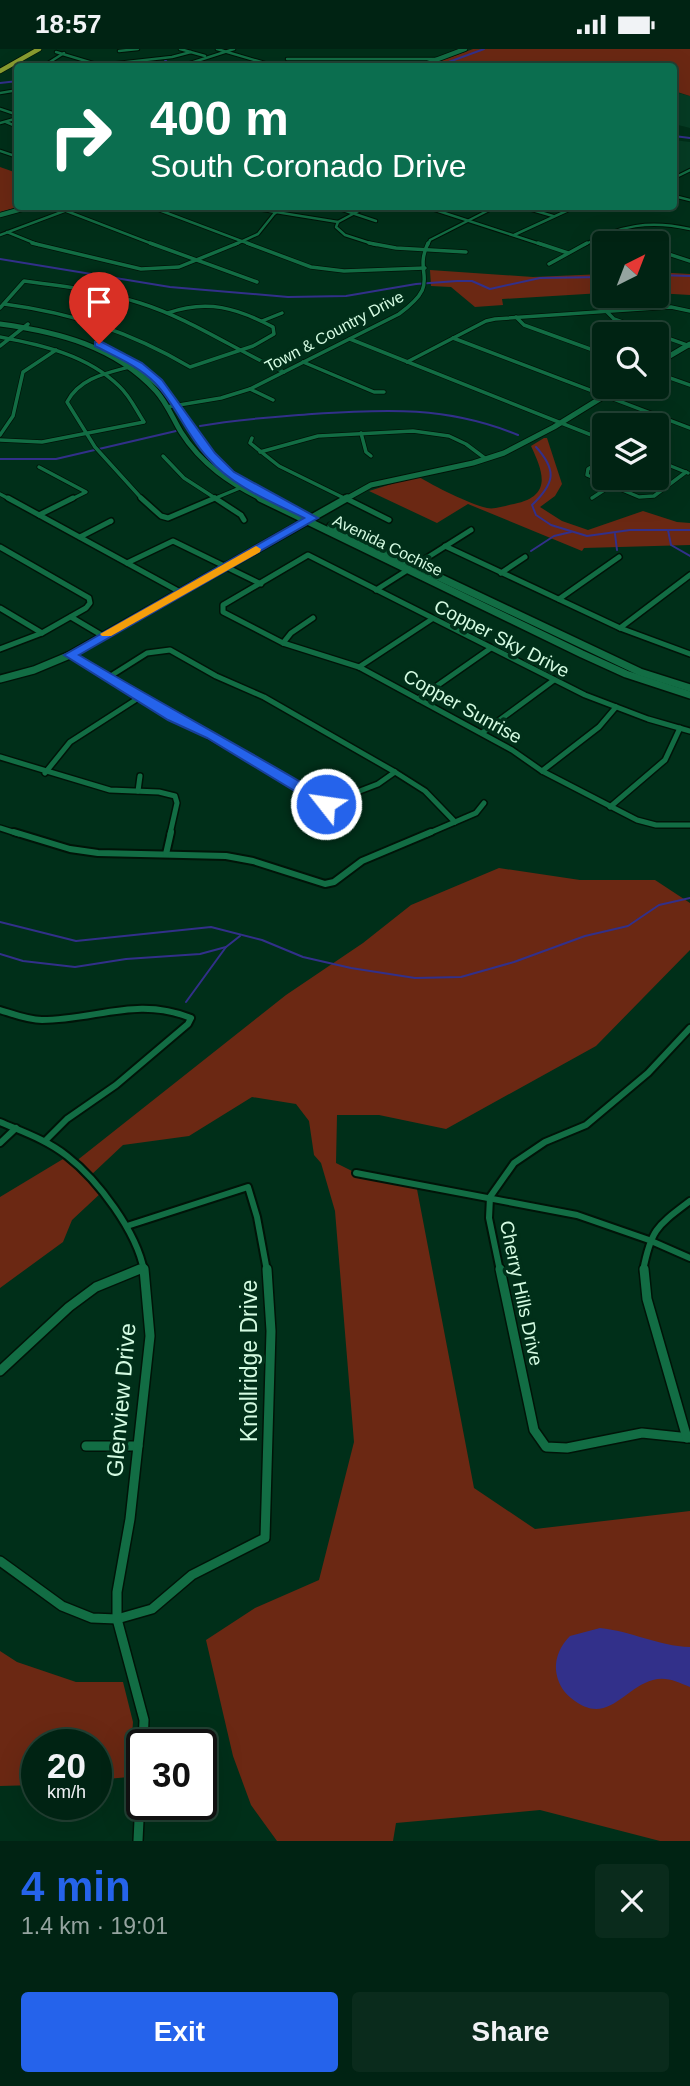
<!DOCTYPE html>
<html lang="en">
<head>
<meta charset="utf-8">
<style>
  body { margin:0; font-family:Helvetica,sans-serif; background:#0a2b1c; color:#f1f3f6; height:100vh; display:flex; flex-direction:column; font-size:26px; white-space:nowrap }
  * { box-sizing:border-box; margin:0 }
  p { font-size:23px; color:#95a4a0 }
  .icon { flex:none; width:38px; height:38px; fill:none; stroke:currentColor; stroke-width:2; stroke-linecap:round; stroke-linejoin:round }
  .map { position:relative; height:1792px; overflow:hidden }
  .side { display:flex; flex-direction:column; background:#002313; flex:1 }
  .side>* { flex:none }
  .banner { position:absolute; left:14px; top:14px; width:663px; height:147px; border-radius:7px; box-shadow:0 7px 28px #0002,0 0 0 2px #224033; background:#0b6e4f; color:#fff; overflow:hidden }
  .needle { width:46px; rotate:42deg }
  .fabs { position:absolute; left:592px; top:182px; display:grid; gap:14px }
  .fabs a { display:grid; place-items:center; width:77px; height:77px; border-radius:7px; background:#002313; box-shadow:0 7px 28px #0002,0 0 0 2px #224033; font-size:35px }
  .speed { position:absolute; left:21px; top:1680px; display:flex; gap:14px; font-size:35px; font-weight:700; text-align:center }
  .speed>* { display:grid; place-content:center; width:91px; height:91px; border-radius:50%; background:#002313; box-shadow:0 7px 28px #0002,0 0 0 2px #224033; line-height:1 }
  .speed small { font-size:18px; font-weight:400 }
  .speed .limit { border:4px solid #111; border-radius:10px; background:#fff; color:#111 }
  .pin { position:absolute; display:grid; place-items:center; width:60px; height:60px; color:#fff; margin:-72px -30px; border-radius:50% 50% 50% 0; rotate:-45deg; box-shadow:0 0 7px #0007 }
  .pin .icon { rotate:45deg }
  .me { position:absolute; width:77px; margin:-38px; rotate:300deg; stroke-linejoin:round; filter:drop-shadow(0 0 5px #0008) }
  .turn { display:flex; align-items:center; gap:24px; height:147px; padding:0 21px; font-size:32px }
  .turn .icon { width:91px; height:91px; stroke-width:2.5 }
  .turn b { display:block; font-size:49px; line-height:60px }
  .round { display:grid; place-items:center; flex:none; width:74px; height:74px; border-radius:7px; background:#0a2b1c }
  .overview { display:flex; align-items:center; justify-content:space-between; height:119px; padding:0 21px }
  h1 { font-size:42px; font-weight:700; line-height:52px; color:#2563eb }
  .button { display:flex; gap:14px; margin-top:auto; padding:14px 21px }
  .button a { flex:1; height:80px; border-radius:7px; background:#2563eb; color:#fff; font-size:28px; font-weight:700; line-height:80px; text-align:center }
  .button a+a { background:#0a2b1c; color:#f1f3f6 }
  .status { display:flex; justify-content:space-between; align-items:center; height:49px; padding:0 35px; background:#002313; direction:ltr }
  .status svg { height:19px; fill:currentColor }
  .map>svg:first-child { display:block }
  .built { fill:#063c24 }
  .green { fill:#6b2813 }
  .water { fill:#32308a }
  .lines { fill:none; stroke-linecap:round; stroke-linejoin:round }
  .stream { stroke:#32308a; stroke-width:2 }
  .street-far4-casing { stroke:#001408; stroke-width:4.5 }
  .street-far3-casing { stroke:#001408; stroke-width:5 }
  .street-far2-casing { stroke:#001408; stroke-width:8 }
  .street-far1-casing { stroke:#001408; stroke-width:10 }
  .street-casing { stroke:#001408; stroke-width:12 }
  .secondary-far2-casing { stroke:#001408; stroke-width:6 }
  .secondary-far1-casing { stroke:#001408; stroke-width:7 }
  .secondary-casing { stroke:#001408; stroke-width:10 }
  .primary-casing { stroke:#001408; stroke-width:6 }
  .street-far4 { stroke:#126d44; stroke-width:2.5 }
  .street-far3 { stroke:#126d44; stroke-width:3.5 }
  .street-far2 { stroke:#126d44; stroke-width:5 }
  .street-far1 { stroke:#126d44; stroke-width:6 }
  .street { stroke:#126d44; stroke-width:9 }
  .secondary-far2 { stroke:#126d44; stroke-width:4.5 }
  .secondary-far1 { stroke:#126d44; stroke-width:5 }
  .secondary { stroke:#126d44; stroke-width:7 }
  .primary { stroke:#899c30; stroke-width:4.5 }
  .route { fill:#2563eb; stroke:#184099; stroke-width:2 }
  .slow { fill:#f59e0b }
  .labels { text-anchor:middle; stroke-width:7; stroke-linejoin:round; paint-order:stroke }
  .far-street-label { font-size:16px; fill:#d4fbe2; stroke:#002f19 }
  .street-label { font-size:19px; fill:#d4fbe2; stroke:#002f19 }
  .near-street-label { font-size:23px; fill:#d4fbe2; stroke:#002f19 }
</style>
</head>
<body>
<div class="status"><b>18:57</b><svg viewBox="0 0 49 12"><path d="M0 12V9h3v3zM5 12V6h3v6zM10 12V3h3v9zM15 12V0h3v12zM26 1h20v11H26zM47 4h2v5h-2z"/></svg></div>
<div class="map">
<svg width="690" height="1792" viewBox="0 0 690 1792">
  <rect width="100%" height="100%" fill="#002f19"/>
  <!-- built -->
  <g class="built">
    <path d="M674,43L690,47V79L674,75Z"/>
    <path d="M674,91L690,93V119L674,127Z"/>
  </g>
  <!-- green -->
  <g class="green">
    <path d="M473,0H690V47L674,42V18H424Z"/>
    <path d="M0,118L17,124L18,158L0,163Z"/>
    <path d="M430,221L533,228L604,225V234L596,235L602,244L502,250L503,256L475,258L451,238L431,237Z"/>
    <path d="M656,223L690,225V246L656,244Z"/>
    <path d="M544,389H547L562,435L555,447L540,458L562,472L588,481L643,462L677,473L690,474V496L584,499L582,502L468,455L437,474L369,442L417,427C436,438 467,454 487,459C495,461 506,456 514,455C553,447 543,423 531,397Z"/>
    <path d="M499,819L580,831H655L690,854V901L596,997L446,1080L379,1066H337L336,1114L356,1124L416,1135L474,1439L535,1480L690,1462V1792H660L540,1761L396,1774L393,1792H277L251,1756L233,1707L206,1591L255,1559L319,1531L354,1393L335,1162L321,1114L314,1106L309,1072L296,1055L252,1048L189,1087L123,1096L90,1127L102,1143L72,1171L63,1193L0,1239V1148L68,1107L75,1113L286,946L363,894L411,856Z"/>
    <path d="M0,1602L17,1613L76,1633H123L133,1673L129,1728L96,1731V1696H37V1736L0,1737Z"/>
  </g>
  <!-- water -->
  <path class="water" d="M600,1579C631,1582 658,1597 690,1598V1638C678,1633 666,1627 653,1631C623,1639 607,1679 571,1649C562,1642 557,1632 556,1621C555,1608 561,1596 570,1587Z"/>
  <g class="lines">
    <!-- stream -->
    <g class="stream">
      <path d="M165,11L171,17"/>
      <path d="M435,18L484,0"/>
      <path d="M0,34L18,32"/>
      <path d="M674,87L690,89"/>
      <path d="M0,210L170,238L288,248L346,247L416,235L457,232H472L490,240L540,229L604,228"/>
      <path d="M656,226L690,227"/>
      <path d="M200,377C237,370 275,368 312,365C386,360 448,357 518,386"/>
      <path d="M536,398C558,422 554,435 532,456L536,466L551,476L587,487L630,481H690"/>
      <path d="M0,410H56L176,382"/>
      <path d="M668,481L671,496L690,507"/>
      <path d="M615,485L617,501"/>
      <path d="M531,502L554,487L571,483"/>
      <path d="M0,873L76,892L211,878L262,891L303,908L351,919L415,929L461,928L514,913L585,887L628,877L659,856L690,849"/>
      <path d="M0,905L23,912L75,918L126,910L200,905L226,898"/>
      <path d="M186,953L226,898L240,887"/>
    </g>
    <!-- street-far4 casing -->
    <g class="street-far4-casing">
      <g id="street-far4">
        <path d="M180,0L205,7"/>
        <path d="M217,0L278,18"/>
        <path d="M119,2L138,0"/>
        <path d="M56,3L96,15"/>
        <path d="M287,10H437"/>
        <path d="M42,18L64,4"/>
        <path d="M82,18L172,8L191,3"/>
        <path d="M178,18L234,0"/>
        <path d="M0,44L18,41"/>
        <path d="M0,60L18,66"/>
        <path d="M6,73L18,78"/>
        <path d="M0,74L18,69"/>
        <path d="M0,102L18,108"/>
        <path d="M674,129L690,121"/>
        <path d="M674,147L690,151"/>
        <path d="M56,158L155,196"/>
        <path d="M151,158L252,196"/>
        <path d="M244,158L338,173"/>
        <path d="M334,158L376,172"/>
        <path d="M366,158L338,173L336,178L345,186L376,196"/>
        <path d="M426,158L543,196"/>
        <path d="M522,158L553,167"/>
        <path d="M7,183L39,196"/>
        <path d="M605,185L634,194"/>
        <path d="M0,186L67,161"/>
        <path d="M514,186L575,158"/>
        <path d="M234,196L258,185L274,165L283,158"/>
        <path d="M428,196L430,191L495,158"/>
        <path d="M584,196C620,176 650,171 690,180"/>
      </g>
    </g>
    <!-- street-far3 casing -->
    <g class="street-far3-casing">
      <g id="street-far3">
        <path d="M32,194L141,220L179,218L238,194"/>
        <path d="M150,194L257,233"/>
        <path d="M247,194L311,218L344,222L425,219"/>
        <path d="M369,194L396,199L466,203"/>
        <path d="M538,194L568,204"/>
        <path d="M656,201L690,212"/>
        <path d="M549,215L587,194"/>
        <path d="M4,255C72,264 131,283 190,318L253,297L274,285L273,278C237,259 207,250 168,264"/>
        <path d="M0,259L24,232C63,237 102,242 140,254C191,270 235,301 284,323"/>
        <path d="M606,262L614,270L656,285"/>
        <path d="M516,268L524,276L604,305"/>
        <path d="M262,272L282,264"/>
        <path d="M656,285L690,297"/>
        <path d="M0,288C42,296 87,306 119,337C130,347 136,361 144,373L42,393L0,391"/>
        <path d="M453,289L690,379"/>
        <path d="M350,290L604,391"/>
        <path d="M0,297L28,275"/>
        <path d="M303,313L374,343H384"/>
        <path d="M407,313L486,272L495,270L671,258L690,262"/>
        <path d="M133,317C108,324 80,328 67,353L95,398L143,451"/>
        <path d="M656,324L690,336"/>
        <path d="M250,340L273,351"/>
        <path d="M167,358L221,349L250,340L399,265C444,232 412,228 428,194"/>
        <path d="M361,384L366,403L371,407"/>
        <path d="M0,386L13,367L23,323L56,301"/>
        <path d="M252,389L250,394L279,417L348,451"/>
        <path d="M260,403L318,387L413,382L449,387L466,395L486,410"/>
        <path d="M163,407L184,429L218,451"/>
        <path d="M604,410L588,420L587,426L639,448L654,447L686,423"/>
        <path d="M656,411L688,424"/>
        <path d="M39,418L86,443L70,451"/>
        <path d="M0,445L11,451"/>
        <path d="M592,449L612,436"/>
        <path d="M211,451L247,436"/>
      </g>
    </g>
    <!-- street-far2 casing -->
    <g class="street-far2-casing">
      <g id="street-far2">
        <path d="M8,449L180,543"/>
        <path d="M141,449L161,467L168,469L215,449"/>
        <path d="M215,449L241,466L244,471"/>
        <path d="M345,449L389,471"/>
        <path d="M39,466L73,449"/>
        <path d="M80,488L111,472"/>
        <path d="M445,497L620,579L690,605"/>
        <path d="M0,498L89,549L90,554L86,559L42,584L0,600"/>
        <path d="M127,514L173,492L261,535"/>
        <path d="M501,524L525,508"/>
        <path d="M376,541L471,481"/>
        <path d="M559,550L619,508"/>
        <path d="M0,559L42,584"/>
        <path d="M71,568L103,587"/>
        <path d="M620,579L690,526"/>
        <path d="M283,594L291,584L313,569"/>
        <path d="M70,606L326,755L378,735L395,723"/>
        <path d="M359,618L432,570"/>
        <path d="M109,628L147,604L170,601L216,627L264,648L395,723L425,742L455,773"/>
        <path d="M418,650L491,599"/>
        <path d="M690,682L648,670L585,646L308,506L223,556V563L283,594L359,618L512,701L542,722L637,771L656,776H690"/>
        <path d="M482,684L554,631"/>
        <path d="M0,708L110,741L159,743L175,747L177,754L170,785"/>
        <path d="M542,722L599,678L616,658"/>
        <path d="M45,724L70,693L140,648"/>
        <path d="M138,742L140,727"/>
        <path d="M610,758L665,711L680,679"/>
        <path d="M0,779L19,785"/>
        <path d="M427,785L476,764L484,754"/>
      </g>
    </g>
    <!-- street-far1 casing -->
    <g class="street-far1-casing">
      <g id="street-far1">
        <path d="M14,783L70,800L98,804L226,807L253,812L325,835L334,833L362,812L431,783"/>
        <path d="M166,805L171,783"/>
        <path d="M0,961C13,965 28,971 42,971C96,971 137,947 191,969L188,975L116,1036L67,1070L45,1092"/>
        <path d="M0,1073C23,1083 47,1091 67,1107C98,1131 137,1183 144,1222"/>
        <path d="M0,1094L16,1079"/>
        <path d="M356,1124L577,1166L649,1191L690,1209"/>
        <path d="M127,1177L248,1138L257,1168L267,1222"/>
        <path d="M136,1222L144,1218"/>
        <path d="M500,1222L489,1169L490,1148L514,1114L545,1093L586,1076L648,1024L690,979"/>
        <path d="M643,1222C651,1180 657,1177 690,1152"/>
      </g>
    </g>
    <!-- street casing -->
    <g class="street-casing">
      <g id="street">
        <path d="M500,1220L534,1381L546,1398L567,1399L642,1384L690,1389"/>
        <path d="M644,1220L647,1250L687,1389"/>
        <path d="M0,1322L69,1258L96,1238L140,1220"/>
        <path d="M86,1397H138"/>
        <path d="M0,1512L62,1557L92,1569L117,1570L152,1560L192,1526L265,1489L271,1282L267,1220"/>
        <path d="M143,1696L144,1671L117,1570V1543L130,1470L150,1287L144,1220"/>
        <path d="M138,1792L142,1709"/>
      </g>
    </g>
    <!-- secondary-far2 casing -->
    <g class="secondary-far2-casing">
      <g id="secondary-far2">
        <path d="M417,18L465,0"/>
        <path d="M0,166L29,158"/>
      </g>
    </g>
    <!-- secondary-far1 casing -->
    <g class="secondary-far1-casing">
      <g id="secondary-far1">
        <path d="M0,275C58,283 115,297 156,342C167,354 173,370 181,383C201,415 231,435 264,451"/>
        <path d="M125,308L163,340L221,417L261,444"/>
        <path d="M656,315L690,295"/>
        <path d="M344,451L371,436L473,414L504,404L554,378L619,338"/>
      </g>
    </g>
    <!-- secondary casing -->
    <g class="secondary-casing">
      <g id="secondary">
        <path d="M260,449L582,605L626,625L690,646"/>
        <path d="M331,477L640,623L690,639"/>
        <path d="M0,630L34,621L70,606L347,449"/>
      </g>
    </g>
    <!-- primary casing -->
    <g class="primary-casing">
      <path id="primary" d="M0,22L39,0"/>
    </g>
    <!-- street-far4 -->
    <use href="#street-far4" class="street-far4"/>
    <!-- street-far3 -->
    <use href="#street-far3" class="street-far3"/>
    <!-- street-far2 -->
    <use href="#street-far2" class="street-far2"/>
    <!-- street-far1 -->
    <use href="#street-far1" class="street-far1"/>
    <!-- street -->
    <use href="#street" class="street"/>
    <!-- secondary-far2 -->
    <use href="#secondary-far2" class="secondary-far2"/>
    <!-- secondary-far1 -->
    <use href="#secondary-far1" class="secondary-far1"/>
    <!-- secondary -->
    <use href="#secondary" class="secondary"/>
    <!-- primary -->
    <use href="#primary" class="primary"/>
  </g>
  <!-- route -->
  <path class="route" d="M95,293H102L142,314L162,331L215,404L234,423L318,469L79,606C163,656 248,701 331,751L333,755L331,758H321L207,689L168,671L64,606L304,469C270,452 233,438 208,409C187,387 176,356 155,334C138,317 116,308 95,297Z"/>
  <!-- slow -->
  <path class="slow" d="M256,497L261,500L260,503L111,587H102L100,585Z"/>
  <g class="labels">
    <!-- far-street labels -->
    <g class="far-street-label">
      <text transform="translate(334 282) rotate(-28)" y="6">Town &amp; Country Drive</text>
      <text transform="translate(388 496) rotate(26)" y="6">Avenida Cochise</text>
    </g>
    <!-- street labels -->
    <g class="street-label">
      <text transform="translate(502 589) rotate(27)" y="7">Copper Sky Drive</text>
      <text transform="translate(463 657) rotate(29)" y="7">Copper Sunrise</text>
      <text transform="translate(522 1244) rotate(78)" y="7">Cherry Hills Drive</text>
    </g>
    <!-- near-street labels -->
    <g class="near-street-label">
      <text transform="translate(249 1312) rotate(-90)" y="8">Knollridge Drive</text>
      <text transform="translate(121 1351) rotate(-85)" y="8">Glenview Drive</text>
    </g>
  </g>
</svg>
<div class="fabs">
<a><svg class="needle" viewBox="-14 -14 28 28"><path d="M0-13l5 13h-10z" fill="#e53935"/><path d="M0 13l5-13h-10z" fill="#95a4a0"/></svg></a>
<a><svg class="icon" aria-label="search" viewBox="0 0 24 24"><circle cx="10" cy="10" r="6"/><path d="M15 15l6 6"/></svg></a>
<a><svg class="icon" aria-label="layers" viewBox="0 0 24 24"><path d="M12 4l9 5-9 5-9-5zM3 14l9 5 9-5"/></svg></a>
</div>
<div class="speed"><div>20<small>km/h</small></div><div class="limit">30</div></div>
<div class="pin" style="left:99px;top:295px;background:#d93025"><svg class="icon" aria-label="arrive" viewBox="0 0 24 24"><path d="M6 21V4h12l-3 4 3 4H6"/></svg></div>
<svg class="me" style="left:326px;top:755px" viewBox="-20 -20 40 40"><circle r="17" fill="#2563eb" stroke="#fff" stroke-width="3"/><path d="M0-11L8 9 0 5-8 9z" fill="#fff"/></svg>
<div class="banner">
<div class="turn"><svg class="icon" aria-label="right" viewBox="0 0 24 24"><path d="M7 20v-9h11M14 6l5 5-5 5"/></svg><div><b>400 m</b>South Coronado Drive</div></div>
</div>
</div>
<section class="side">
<div class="overview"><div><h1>4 min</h1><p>1.4 km · 19:01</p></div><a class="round"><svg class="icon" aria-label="close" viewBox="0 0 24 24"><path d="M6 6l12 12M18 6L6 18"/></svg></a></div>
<div class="button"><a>Exit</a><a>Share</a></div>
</section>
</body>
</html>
